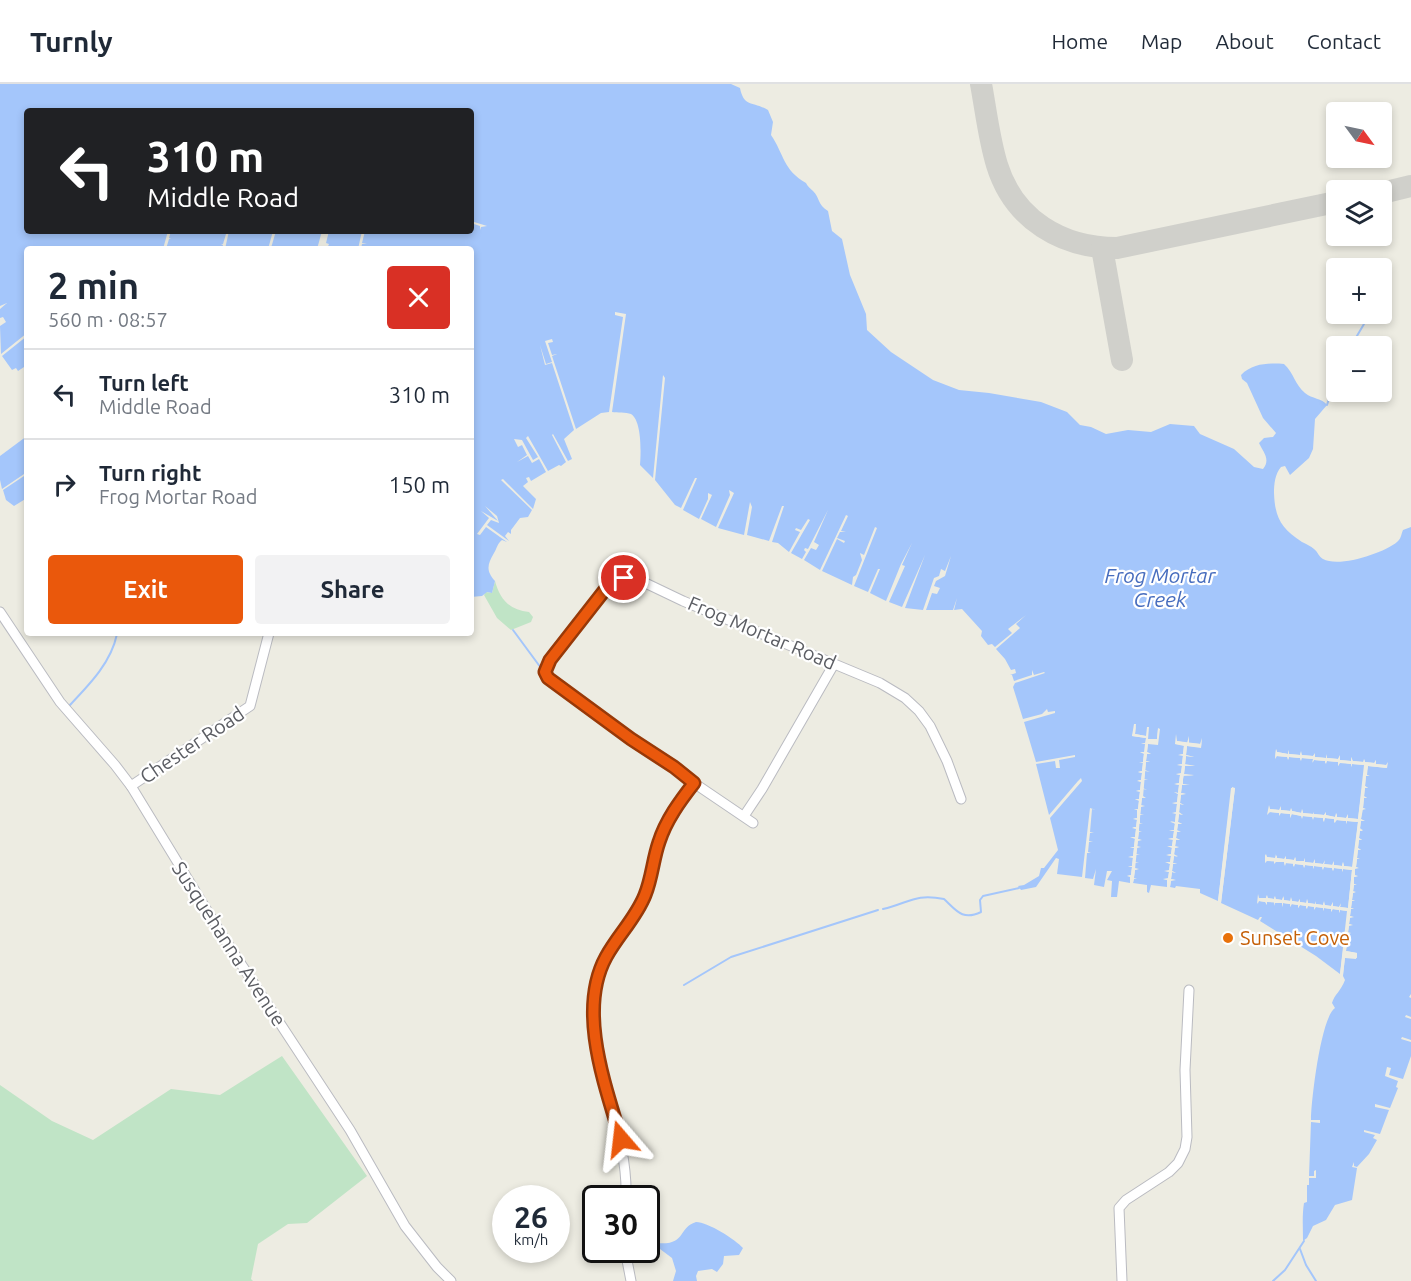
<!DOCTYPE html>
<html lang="en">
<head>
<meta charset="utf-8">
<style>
  body { margin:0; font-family:Ubuntu,sans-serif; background:#f2f2f3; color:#1f2937; height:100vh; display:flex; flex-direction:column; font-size:22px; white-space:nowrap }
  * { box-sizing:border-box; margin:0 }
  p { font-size:20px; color:#747a83 }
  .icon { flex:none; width:33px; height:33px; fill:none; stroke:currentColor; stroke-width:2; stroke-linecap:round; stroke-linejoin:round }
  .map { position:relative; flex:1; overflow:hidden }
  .details { position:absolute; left:24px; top:162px; width:450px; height:390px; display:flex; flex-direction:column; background:#fff; border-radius:6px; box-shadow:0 3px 9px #0003 }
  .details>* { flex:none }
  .top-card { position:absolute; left:24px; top:24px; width:450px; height:126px; border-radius:6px; box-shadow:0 3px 9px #0003; background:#202124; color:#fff; overflow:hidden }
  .needle { width:39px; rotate:123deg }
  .buttons { position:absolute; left:1326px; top:18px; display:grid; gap:12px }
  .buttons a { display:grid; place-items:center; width:66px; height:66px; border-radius:6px; background:#fff; box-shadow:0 3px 9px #0003; font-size:30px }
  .speed { position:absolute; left:492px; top:1101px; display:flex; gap:12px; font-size:30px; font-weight:700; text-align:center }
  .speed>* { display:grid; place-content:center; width:78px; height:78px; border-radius:50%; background:#fff; box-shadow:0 3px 9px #0003; line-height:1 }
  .speed small { font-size:15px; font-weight:400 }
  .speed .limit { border:3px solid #111; border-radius:9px; background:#fff; color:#111 }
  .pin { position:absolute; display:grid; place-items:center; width:51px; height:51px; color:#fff; margin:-26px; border:3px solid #fff; border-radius:50%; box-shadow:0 2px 6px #0007 }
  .me { position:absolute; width:66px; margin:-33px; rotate:343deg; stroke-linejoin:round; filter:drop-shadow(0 0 4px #0008) }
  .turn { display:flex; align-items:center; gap:21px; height:126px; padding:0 24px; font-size:27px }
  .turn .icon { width:78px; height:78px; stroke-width:2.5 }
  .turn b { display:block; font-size:42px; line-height:51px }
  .round { display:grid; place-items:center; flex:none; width:63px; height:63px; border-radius:6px; background:#f2f2f3 }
  .headline { display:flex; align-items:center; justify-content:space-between; height:102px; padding:0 24px }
  h1 { font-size:36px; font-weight:700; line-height:45px }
  .action { display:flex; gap:12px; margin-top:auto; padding:12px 24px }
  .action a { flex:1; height:69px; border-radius:6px; background:#ea580c; color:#fff; font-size:24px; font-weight:700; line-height:69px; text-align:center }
  .action a+a { background:#f2f2f3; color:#1f2937 }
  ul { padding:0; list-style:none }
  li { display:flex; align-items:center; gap:18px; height:90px; padding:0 24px; border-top:2px solid #e0e1e3 }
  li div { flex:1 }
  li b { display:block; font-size:22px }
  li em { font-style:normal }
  header { display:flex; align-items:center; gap:36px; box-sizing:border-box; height:84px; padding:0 30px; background:#fff; border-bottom:2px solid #e0e1e3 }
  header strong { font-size:28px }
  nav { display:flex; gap:33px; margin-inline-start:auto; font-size:21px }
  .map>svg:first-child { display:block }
  .green { fill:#c0e4c6 }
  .water { fill:#a4c6fb }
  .pier { fill:#edece2 }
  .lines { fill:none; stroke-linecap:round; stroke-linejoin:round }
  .stream { stroke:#a4c6fb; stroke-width:2 }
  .taxiway { stroke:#d0d0cb; stroke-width:22 }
  .minor-casing { stroke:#babbc1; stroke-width:11 }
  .minor { stroke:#fff; stroke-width:9 }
  .route-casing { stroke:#983908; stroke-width:15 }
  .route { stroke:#ea580c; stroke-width:10 }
  .food-dot { fill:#e8710a; stroke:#fff; stroke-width:2 }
  .labels { text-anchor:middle; stroke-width:4.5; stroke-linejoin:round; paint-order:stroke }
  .street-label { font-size:20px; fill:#5b5d63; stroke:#fff }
  .food-label { font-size:20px; fill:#c56008; stroke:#fff; text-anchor:start }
  .water-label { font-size:21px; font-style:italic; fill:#476dbe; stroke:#fff }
</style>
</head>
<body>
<header>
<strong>Turnly</strong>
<nav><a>Home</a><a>Map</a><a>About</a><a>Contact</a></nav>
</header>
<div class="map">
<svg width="1411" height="1197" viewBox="0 0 1411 1197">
  <rect width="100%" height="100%" fill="#edece2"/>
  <!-- green -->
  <g class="green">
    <path d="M495,497C500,516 510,526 529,528L533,533L531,538L511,546L497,534L484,511L486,508L492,509Z"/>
    <path d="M282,972L367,1092L307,1139L288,1140L258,1160L251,1195L253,1197H0V1001L52,1037L93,1056L171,1005L220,1011Z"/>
  </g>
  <!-- water -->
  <g class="water">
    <path d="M0,0H731L740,4C744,24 753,17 768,26L773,38L771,51C784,70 783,86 806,99C807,102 810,104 813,107C820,114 817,120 828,127L832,147L842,155L850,191L866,230L867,246L891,268L933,296L959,306L989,309L1041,318L1067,328L1080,341L1091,343L1106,350L1128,346L1151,348L1170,340L1194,342L1200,350L1234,365L1254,383L1263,385C1271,375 1263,368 1259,359L1264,354L1273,353L1276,349L1263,334L1247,299L1242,295L1241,291C1253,279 1269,279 1284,280C1294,289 1295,301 1305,309C1312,315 1322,314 1327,321L1315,335L1313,365L1309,374L1290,391L1285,382L1281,383C1275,390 1274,400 1274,409C1275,434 1281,444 1302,458C1306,460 1311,462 1314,465C1318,468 1319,473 1323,475C1339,484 1384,469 1397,458C1401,455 1401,451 1403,446L1411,443V910L1409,913L1411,914V933L1406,931L1405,933L1411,935V956L1402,953L1401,955L1411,958V972L1403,995L1389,991L1391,984L1387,983L1385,992L1398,997L1396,1003L1398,1004L1390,1024L1375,1020V1023L1389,1026L1380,1050L1364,1046V1048L1375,1051L1373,1054L1377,1056L1369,1070L1357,1083L1354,1082V1078L1352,1083L1357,1084L1352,1116L1335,1121L1326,1136L1313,1142L1307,1154L1303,1157C1303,1144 1302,1131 1304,1119L1307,1118V1101H1309V1094H1316V1086L1314,1087V1092H1309L1311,1038L1320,1039V1036H1311C1311,1017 1321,933 1335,924L1332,919C1334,911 1341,907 1345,896L1343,892L1345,873L1357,874V869L1346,867L1347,858H1350L1347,857L1348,850H1351L1348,849L1349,841H1352L1349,840L1350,833H1353L1350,832L1351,825H1354L1351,824L1352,817L1355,816H1352L1353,809L1355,808H1353L1354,801L1356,800H1354V793L1358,792H1355V784H1358L1356,783L1357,775H1359L1357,774L1358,765L1361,766L1358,764L1359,755L1362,756L1359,754L1360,746H1363L1360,745L1361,736L1364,737L1361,735L1363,725H1365L1363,724L1364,714H1367L1364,713L1365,703L1368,704L1365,702L1366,692H1369L1366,691L1368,682L1387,684L1386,681L1376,680V676L1375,679L1365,678L1364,675V678L1352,677L1351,673V677L1340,676V672L1338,675L1327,674L1326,671V674L1314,673L1315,670L1313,672L1301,671V668L1300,671L1289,670L1288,666V670L1277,668L1276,665L1275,675L1276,672L1288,673V676L1289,673L1300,674L1301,677V674L1313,675V678L1314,676L1326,677V680L1327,677L1338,678V682L1340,678L1351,680L1352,683V680L1365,681L1358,735L1348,734V731L1346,734L1337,733L1336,729L1335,733L1325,731L1326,728L1324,731L1303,729V725L1302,729L1292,727L1291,724V727L1281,726V723L1280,726L1270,725V722L1269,728L1290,730V734L1291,730L1302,732V735V732L1323,734L1324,738L1325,734L1335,735V739L1336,736L1346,737V740L1347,737L1358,738L1353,783L1344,782L1343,778L1342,782L1334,781V778L1333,781L1324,780L1325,777L1323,780L1315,779V776L1314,779L1305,778V774L1304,778L1295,777L1296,773L1294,776L1286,775V772L1285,775L1276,774V770L1275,774L1267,773L1265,770V779L1266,777L1284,778L1285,782V779L1294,780V783L1295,780L1304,781V784L1305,781L1313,782V785L1314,782L1323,783L1322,786L1324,783L1332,784L1333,787L1334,784L1342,785V788L1343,785L1352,786L1348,824L1340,823L1341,820L1339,823L1332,822L1333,818L1331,822L1324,821L1323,818V821L1308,819V815L1307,819L1300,818V815L1299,818L1292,817L1291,814V817L1283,816V813L1282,816L1275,815V812L1274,815L1267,814L1266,811V814H1259L1258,820L1259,817L1266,818V821L1267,818L1282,819V823L1283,819L1290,820V823L1291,820L1298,821V824L1300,821L1306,822L1307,825L1308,822L1323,824V827L1324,824L1331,825V828L1332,825L1339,826V829L1340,826L1348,827L1340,890L1316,872L1260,837L1262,833H1260L1258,836L1221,819L1235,704H1231L1218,817L1200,809V805L1176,802L1175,804L1170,803L1171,796H1175L1171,795L1172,788L1176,789L1172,787L1173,780L1177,779H1173L1174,772L1178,771H1174L1175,764H1179L1175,763L1176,756H1180L1176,754L1177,747L1181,748L1177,747L1178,740H1182L1178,738L1179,730L1183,731L1179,729L1180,720L1184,721L1180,719L1181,710H1186L1181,709L1182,701L1187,700H1182L1184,691L1194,692L1184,690L1185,682H1195L1185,681L1186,672L1194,673L1186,671L1187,662L1201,663L1202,654L1201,660L1177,657L1175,660L1184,661L1183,670L1179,671H1183L1182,680L1177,681H1182L1181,690H1176L1180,691L1179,699L1175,700L1179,701L1178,709L1174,708L1178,710L1177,719H1172L1177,720L1176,729L1172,728L1176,729L1175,738H1170L1175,739L1174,746L1169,747H1174L1173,754L1168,755H1173L1172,762H1168L1172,763L1171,770L1167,771L1171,772L1170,779L1166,778L1170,780L1169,787H1166L1169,788L1168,795H1163L1168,796L1167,803L1151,801L1149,809L1147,808V801L1133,799L1135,786L1138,785H1135L1138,756H1141L1138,755L1142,713L1145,714L1143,713L1146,678H1150L1146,677L1147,669L1151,670L1147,668L1148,659L1158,660V645L1157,655H1148L1146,652L1135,650L1136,641L1132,652L1146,654V659L1141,660H1145L1144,668H1140L1144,669L1142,687L1138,688L1142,689L1141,697H1137L1141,698L1140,706L1136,707H1140L1139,715H1135L1139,716L1138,725H1134L1138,726L1137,734L1133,735H1137L1136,744L1132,745H1136L1135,753H1131L1135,754L1134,763H1130L1134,764L1133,772L1129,773H1133L1132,782H1128L1132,783L1131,791L1127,792H1131L1130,799L1119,797L1117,813H1111L1112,797L1107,796L1112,787H1107L1104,803L1094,801L1096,785L1093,795L1085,794L1087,769H1091L1088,768L1089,758H1093L1089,757L1090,749H1094L1090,748L1092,725L1096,726L1090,724L1082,793L1057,790L1059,775L1056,774L1036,803L1021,806L1018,802L1024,801L1039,792L1041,784H1044L1058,766L1050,734L1082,697L1081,694L1078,697L1049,731L1036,680L1055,677L1056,684H1060L1059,676L1075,673V671L1036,678L1024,638L1055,629V627L1048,628L1047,625L1042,630L1023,635L1013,603L1015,599L1045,589L1044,588L1034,591L1032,586V591L1014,597L1012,591H1010L1016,589L1015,585L1011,586L1005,575L996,565L1020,544L1016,540L1026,531L1008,545L1012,549L995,563L992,560L988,561L981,552L982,547L962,525L954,526L957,514L953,526H926L932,509L937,510L940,504L934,502L936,497L945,492L951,472L945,487L941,485L939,492L934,494L923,526L905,524L925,471L902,523L889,518L905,482L902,481L912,459L901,480L886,517L870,509L880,485H878L868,508L854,502L877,444L875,443L864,471L860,469L862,476L856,491L853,493L852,501L822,487L837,455L844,459L845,457L837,454L840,448H846L841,447L848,432L846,431L820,486L804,476L811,464L816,466L819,461L814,458L828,426L808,465L805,464L804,466L806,468L802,475L791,469L810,436L808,435L801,446L796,444L795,446L800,448L789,468L778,459L772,458L784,422H782L769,457L747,451L752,423L750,418L744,451L718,444L734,409L729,406L730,411L716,443L701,435L712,411L708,409V415L699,435L683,426L697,394H695L681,424L675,421L655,396L665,294L663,291L653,394L640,381C641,369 642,337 631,330C626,328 617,329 612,328L626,230L615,228V231L623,233L609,328L601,329L576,345L552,272L557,270L552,271L548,259L553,258L552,255L545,257L552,278L546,280L540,261L545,281L552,279L574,346L564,355L572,375L568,377L553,350L552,351L566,378L561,382L559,381L548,387L528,352L526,354L538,373L533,376L522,356L514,355L518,363L522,361L527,371L517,378L528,372L532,379L539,375L546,388L531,397L529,393L526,394L528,398L523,402L536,415L533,425L503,395L501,396L532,426L528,433L520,434L511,446V450L508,448L505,452L509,457L487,441L491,436L499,439L497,432L485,422L498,437L481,427L489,434L477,450L480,451L486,443L507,458L502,456C497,460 497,464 494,469C487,481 486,487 495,497L492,509L487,508L482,512L471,513V165H361L362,160H367L362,159L365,147H471V139L480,142V146L481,143L487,142L471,137V27H27V147H168L163,165H27V244L25,246L27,249L1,270L0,242L6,238L3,233L0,234V225L7,219L0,222Z"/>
    <path d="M171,147H226L223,149L226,150L223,160H221L223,161L222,165H166L169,155H171L169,154Z"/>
    <path d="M229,147H273L268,165H225Z"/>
    <path d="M276,147H322L317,165H275L271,164Z"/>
    <path d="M329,147H362L358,165H327L329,160L326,159Z"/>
    <path d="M27,252V281L18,287L16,284L12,286L2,272Z"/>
    <path d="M27,352V388L2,405L0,396V372Z"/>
    <path d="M27,390V414L14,422L6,416L3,406Z"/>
    <path d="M696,1138C708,1138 736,1156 743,1164L739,1171L724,1172L723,1180L717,1188L712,1185L698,1187L696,1192L697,1197H673L676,1187L672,1174L656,1162V1159C687,1162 677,1144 696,1138Z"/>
  </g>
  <!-- pier -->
  <g class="pier">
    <path d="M1134,640H1136L1135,650L1146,652L1147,643H1149L1148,655H1157L1158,644L1160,645L1158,661L1148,660L1147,668L1151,670H1147L1146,677L1150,678H1146L1145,686L1150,688L1145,687L1144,695L1148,696H1144L1143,704L1147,706L1143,705V712L1146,714H1142L1141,721L1145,722L1141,723L1140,730L1144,731H1140V739H1143L1139,740V747L1142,748H1139L1138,755L1142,756L1138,757L1137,762L1141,763L1137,764L1136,770H1140L1136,771L1135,778H1139L1135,779V784L1139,785L1135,786L1134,794L1137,795H1134L1133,799H1130V793L1127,792L1131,791L1132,783L1128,782H1132L1133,774L1128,773L1133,772L1134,764L1130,763H1134L1135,755L1130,753H1135L1136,745L1132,743H1136L1137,736L1133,735L1137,734V726H1134L1138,725L1139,717L1135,715H1139L1140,708L1136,707L1140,706L1141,698L1137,696H1141L1142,689L1138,688L1142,687L1143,679L1139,678H1143L1144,670L1140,668H1145V660H1141L1145,659L1146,654L1132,652Z"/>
    <path d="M1176,650L1177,657L1187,659L1189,652V659L1200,660L1202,654L1201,664L1187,662L1186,671L1194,673L1186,672L1185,680L1195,682H1185L1184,690L1194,691L1183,692V700L1190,701H1182L1181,709L1186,710L1181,711L1180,719L1184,721L1180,720L1179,728L1183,731L1179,730L1178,738L1182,740H1178L1177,746L1181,748H1177L1176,754L1180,756H1176L1175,762L1179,763L1175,764L1174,770L1178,773L1174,772L1173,779L1177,780H1173L1172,787L1176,789L1172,788L1171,795L1176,796L1171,797L1170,803H1167V796L1163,795L1168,794L1169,788L1164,787L1169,786L1170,780L1165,778H1170L1171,772L1166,771L1171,770L1172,764L1167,762H1172L1173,756L1168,755L1173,754L1174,747H1169L1174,746L1175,740L1170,737L1175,738L1176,730L1172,729L1176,728L1177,720L1172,719L1177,718L1178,710L1174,708L1178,709L1179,701L1174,700L1179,699L1180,691L1176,690L1181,689L1182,682L1177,681L1182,680L1183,672L1178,671L1183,670L1184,662L1175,660Z"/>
    <path d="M1276,665L1277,668L1288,670V666L1289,670L1300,671L1301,667L1302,671L1313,672L1315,669V673L1326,674V670L1327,674L1338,675L1340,671V676L1351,677V673L1353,677L1363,678L1364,675L1365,678L1374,679L1376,676V680L1386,681L1388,678L1387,684L1368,682L1367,691L1370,692H1366L1365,702L1368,704H1365L1364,712L1367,714H1364L1363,724L1366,725L1362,726L1361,735L1365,737H1361L1360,744L1363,747H1360L1359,754L1362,756H1359L1358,764L1361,766H1358L1357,774L1360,775H1357L1356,783L1359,784L1355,785V791L1358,792L1354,793V800H1357L1354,801L1353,807L1356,808L1353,809L1352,816H1355L1352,817L1351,824L1354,825H1351L1350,832L1354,833L1350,834L1349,840L1353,841L1349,842L1348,848L1351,849L1348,850L1347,856L1350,858H1347L1346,867L1357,869L1356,875L1345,874L1342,898L1340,893L1335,890H1340L1347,827L1340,826L1339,829V826L1333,825L1331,828V825L1324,824L1323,827V824L1316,823L1314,826V823L1308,822L1306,825V822L1300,821L1298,824V821L1292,820L1290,823V820L1283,819L1282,823V819H1275L1274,822V818H1267V821L1265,818L1259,817L1257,820L1258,810L1259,814H1266L1267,811L1268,814L1274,815L1275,812L1276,815L1282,816L1284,812V816L1290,817L1291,813L1292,817L1298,818L1300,815V818L1306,819L1307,815L1308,819L1315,820L1316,817V820L1323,821L1324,817L1325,821L1331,822L1333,818V822L1339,823L1341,819L1340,823L1348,824L1352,786L1343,785L1342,788V785L1334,784L1333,787L1332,784L1324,783L1323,786L1322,783L1314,782V785L1313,782L1305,781L1304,784L1303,781L1295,780L1293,783V779H1286L1285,782L1284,778H1276L1274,780V777H1267L1265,779L1266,770L1267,773L1275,774L1277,771V774L1284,775L1286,772V775L1294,776L1295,773L1296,777H1304L1305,774V778L1313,779L1315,775V779L1323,780L1325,776L1324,780L1332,781L1334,777V781L1342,782L1343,778L1344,782L1352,783L1358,738L1347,737L1346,740V737L1337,736L1334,739V735L1325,734L1323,738V734L1314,733L1313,736L1312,733L1303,732L1302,735L1301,732L1292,730L1290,734V730L1281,729L1279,732V729L1270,728L1267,731L1269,721L1270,725L1279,726L1281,722V726L1290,727L1291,724L1292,727L1301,729L1302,725L1303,729L1313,730V728L1314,730L1324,731L1326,728V731L1335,733L1337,729V733L1346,734L1348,730V734L1358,735L1364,681L1352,680V683L1351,680L1340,679L1338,682V678L1327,677L1325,680V677L1314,676L1312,679L1313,675L1302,674L1301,677L1300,674L1289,673L1288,676L1287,673L1277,672L1275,675Z"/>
    <path d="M1232,703L1235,704L1221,819L1218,817Z"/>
  </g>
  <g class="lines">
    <!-- stream -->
    <g class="stream">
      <path d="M1351,262L1364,240L1365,230"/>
      <path d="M1327,321L1336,292"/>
      <path d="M513,546L541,584"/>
      <path d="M69,622C89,601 111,579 117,550"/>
      <path d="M883,825C909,819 915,809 944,815C956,826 962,837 981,828L980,816L983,812L1019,804"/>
      <path d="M684,901L731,873L878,826"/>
      <path d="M1300,1165L1306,1181L1316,1197"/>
      <path d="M1273,1197L1285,1186L1304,1157"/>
    </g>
    <!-- taxiway -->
    <g class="taxiway">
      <path d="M981,0C986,27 989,55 997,81C1014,136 1062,164 1117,164L1336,118"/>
      <path d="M1382,109L1411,102"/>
      <path d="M1102,164L1122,276"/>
    </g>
    <!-- minor casing -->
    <g class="minor-casing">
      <g id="minor">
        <path d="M0,528L60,618L115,681L131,702L222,851L350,1046L405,1142L437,1183L451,1197"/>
        <path d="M131,702L250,622L269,549"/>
        <path d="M744,732L762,705L834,580"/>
        <path d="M753,739L694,699L665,676L631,655L545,591V584L550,576L608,503L625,494L637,495L683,517L880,599L905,614L919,627L930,642L947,677L961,715"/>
        <path d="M626,1114C628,1059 603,1008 596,953C591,919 597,885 616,857C626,842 638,828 645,811C652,794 653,775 659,758C666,736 680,717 694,699"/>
        <path d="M625,1166L631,1197"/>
        <path d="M1122,1197L1119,1124L1126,1116L1169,1088L1178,1079L1185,1065L1187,1053L1185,986L1189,906"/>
      </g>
    </g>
    <!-- minor -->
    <use href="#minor" class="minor"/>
  </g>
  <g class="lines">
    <!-- route casing -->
    <g class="route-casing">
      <path id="route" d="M621,1055C605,1001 577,926 606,873C618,851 636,834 645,811C652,794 653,775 659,758C666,736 680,717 694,699L674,683L631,655L548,594L545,588L550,576L604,507L614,499L624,494"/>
    </g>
    <!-- route -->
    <use href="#route" class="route"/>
  </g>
  <!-- markers -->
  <circle class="food-dot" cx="1228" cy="854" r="6"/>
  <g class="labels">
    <!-- street labels -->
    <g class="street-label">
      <text transform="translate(762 549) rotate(23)" y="7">Frog Mortar Road</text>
      <text transform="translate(192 661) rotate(-34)" y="7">Chester Road</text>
      <text transform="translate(229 860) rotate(57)" y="7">Susquehanna Avenue</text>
    </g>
    <!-- food labels -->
    <g class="food-label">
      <text x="1240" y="861">Sunset Cove</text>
    </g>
    <!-- water labels -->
    <g class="water-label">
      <text x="1160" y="499">Frog Mortar<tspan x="1160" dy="24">Creek</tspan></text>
    </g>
  </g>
</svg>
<div class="buttons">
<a><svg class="needle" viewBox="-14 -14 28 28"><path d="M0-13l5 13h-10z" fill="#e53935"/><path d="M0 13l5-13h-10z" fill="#747a83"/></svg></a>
<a><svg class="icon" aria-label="layers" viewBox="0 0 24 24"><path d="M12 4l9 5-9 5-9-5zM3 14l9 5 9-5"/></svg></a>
<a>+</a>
<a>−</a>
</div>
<div class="speed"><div>26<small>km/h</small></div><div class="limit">30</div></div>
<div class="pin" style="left:624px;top:494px;background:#d93025"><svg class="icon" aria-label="arrive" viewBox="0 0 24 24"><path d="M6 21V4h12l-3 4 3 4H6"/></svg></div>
<svg class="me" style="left:621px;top:1055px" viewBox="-20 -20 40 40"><path d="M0-17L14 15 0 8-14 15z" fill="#ea580c" stroke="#fff" stroke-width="4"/></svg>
<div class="top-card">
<div class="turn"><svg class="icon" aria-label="left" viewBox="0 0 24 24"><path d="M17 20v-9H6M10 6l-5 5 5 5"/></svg><div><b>310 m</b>Middle Road</div></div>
</div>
<section class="details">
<div class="headline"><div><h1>2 min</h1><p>560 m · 08:57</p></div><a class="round" style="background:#d93025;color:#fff"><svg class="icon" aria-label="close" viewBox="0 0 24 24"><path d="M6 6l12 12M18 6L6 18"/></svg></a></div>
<ul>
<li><svg class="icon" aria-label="left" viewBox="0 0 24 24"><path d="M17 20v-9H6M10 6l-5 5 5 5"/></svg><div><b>Turn left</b><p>Middle Road</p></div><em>310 m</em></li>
<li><svg class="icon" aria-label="right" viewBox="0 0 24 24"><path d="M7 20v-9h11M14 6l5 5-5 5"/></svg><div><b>Turn right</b><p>Frog Mortar Road</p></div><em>150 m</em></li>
</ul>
<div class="action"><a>Exit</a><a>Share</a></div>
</section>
</div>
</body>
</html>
